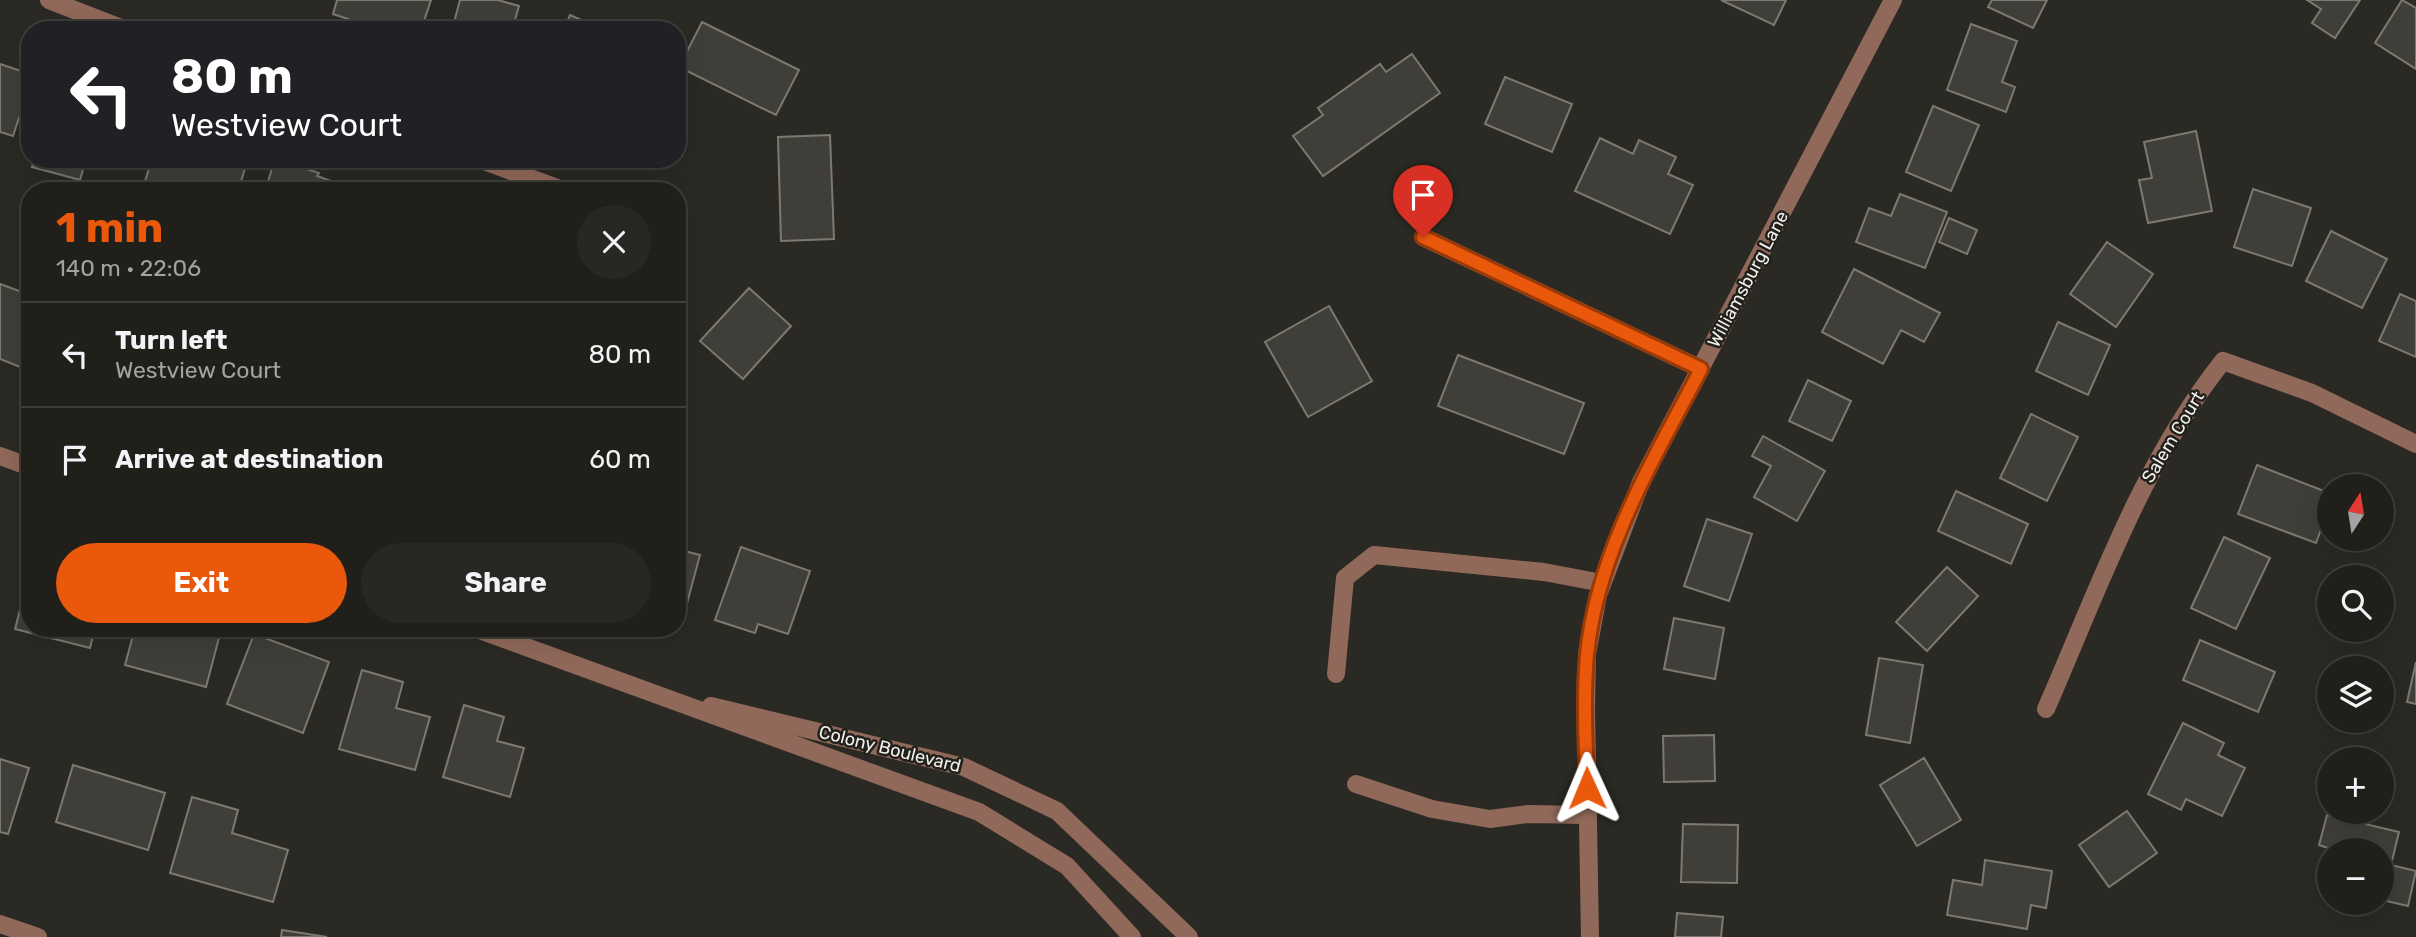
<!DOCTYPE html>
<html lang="en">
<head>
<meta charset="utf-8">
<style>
  body { margin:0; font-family:Rubik,sans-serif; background:#282723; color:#f1f3f6; height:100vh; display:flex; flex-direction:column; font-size:26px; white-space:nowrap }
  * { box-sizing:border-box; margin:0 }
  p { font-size:23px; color:#a2a2a2 }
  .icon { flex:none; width:38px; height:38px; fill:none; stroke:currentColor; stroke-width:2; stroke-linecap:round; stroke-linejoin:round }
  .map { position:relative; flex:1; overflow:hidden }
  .sheet { position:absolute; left:21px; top:182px; width:665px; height:455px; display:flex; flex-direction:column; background:#201f1a; border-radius:28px; box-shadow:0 7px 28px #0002,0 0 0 2px #3d3d39 }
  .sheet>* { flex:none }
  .guide { position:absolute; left:21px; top:21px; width:665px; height:147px; border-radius:28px; box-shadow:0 7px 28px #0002,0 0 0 2px #3d3d39; background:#202124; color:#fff; overflow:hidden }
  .needle { width:46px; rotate:12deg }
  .fabs { position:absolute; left:2317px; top:474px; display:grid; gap:14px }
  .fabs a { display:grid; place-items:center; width:77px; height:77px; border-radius:50%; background:#201f1a; box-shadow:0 7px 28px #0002,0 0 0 2px #3d3d39; font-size:35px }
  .pin { position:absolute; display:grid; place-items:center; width:60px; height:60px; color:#fff; margin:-72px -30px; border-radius:50% 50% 50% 0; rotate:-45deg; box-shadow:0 0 7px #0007 }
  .pin .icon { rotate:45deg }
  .me { position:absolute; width:77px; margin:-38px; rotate:359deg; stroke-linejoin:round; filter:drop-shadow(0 0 5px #0008) }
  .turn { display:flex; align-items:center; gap:24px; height:147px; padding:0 35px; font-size:32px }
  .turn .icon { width:91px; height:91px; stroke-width:2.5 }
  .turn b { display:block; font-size:49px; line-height:60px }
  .round { display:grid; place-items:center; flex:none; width:74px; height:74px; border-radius:37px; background:#282723 }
  .overview { display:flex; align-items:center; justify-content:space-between; height:119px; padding:0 35px }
  h1 { font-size:42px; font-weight:700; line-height:52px; color:#ea580c }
  .button { display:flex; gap:14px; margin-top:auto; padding:14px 35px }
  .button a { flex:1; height:80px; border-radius:42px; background:#ea580c; color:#fff; font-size:28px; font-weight:700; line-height:80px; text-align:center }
  .button a+a { background:#282723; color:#f1f3f6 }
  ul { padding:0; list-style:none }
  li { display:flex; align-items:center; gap:21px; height:105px; padding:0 35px; border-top:2px solid #3d3d39 }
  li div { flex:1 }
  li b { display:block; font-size:26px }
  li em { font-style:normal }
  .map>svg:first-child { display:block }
  .building { fill:#403e38; stroke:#7b7a72; stroke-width:2 }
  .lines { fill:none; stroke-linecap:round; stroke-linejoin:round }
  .minor { stroke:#91695b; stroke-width:18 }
  .route-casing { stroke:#983908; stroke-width:18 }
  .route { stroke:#ea580c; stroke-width:12 }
  .labels { text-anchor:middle; stroke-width:5; stroke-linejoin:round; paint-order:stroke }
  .street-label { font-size:18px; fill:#f1f0ec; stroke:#21201a }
</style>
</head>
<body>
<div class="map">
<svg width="2416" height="937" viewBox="0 0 2416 937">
  <rect width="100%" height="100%" fill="#2b2923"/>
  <!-- building -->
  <g class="building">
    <path d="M337,0H431L421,30H381L333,14Z"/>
    <path d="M460,0H498L519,6L512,30H452Z"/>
    <path d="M1721,0H1786L1774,25Z"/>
    <path d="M1992,0H2047L2033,28L1988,7Z"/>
    <path d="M2307,0H2360L2335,38L2312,23L2321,9Z"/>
    <path d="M2402,0L2416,8V69L2375,43Z"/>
    <path d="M570,15L604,30H564Z"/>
    <path d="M702,22L799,70L776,115L679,67Z"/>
    <path d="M1971,24L2017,41L2002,82L2015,87L2006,112L1947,90Z"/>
    <path d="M1412,54L1440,93L1323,176L1293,136L1323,115L1318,108L1380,64L1386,72Z"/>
    <path d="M0,64L30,74V84L13,136L0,132Z"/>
    <path d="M1505,77L1572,104L1552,152L1485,124Z"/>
    <path d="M1933,106L1979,125L1951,191L1906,172Z"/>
    <path d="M2196,131L2212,211L2148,223L2139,180L2152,178L2144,142Z"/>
    <path d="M830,135L834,239L781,241L778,137Z"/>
    <path d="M1600,138L1633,154L1639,140L1676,157L1668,174L1693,185L1670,234L1575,191Z"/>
    <path d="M34,159H86L80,180L32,167Z"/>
    <path d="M152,159H184L206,166L208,159H248L238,191H142Z"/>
    <path d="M275,159L319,173L317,176L359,191H265Z"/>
    <path d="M2253,189L2311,208L2292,266L2234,247Z"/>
    <path d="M1900,194L1947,212L1925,268L1856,242L1869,208L1891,216Z"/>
    <path d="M1949,218L1977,230L1967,254L1939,242Z"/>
    <path d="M2331,231L2387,259L2362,308L2306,281Z"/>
    <path d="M2107,242L2153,274L2116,327L2070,294Z"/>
    <path d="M1854,269L1940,313L1924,342L1901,330L1883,364L1822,332Z"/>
    <path d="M0,284L30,295V371L0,359Z"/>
    <path d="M749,288L791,326L743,379L700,341Z"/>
    <path d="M2400,294L2416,301V357L2379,341Z"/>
    <path d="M1329,306L1372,381L1308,417L1265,342Z"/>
    <path d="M2058,322L2110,345L2088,395L2036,371Z"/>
    <path d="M1458,355L1584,403L1564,454L1438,406Z"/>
    <path d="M1808,380L1851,401L1832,441L1789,421Z"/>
    <path d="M2031,414L2078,437L2047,501L2000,478Z"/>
    <path d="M1763,436L1825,471L1797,521L1754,497L1771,466L1752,456Z"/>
    <path d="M2257,465L2329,493V508L2316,543L2238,514Z"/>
    <path d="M1956,491L2028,524L2011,564L1938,531Z"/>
    <path d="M1707,519L1752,534L1729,601L1684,586Z"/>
    <path d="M2224,537L2270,558L2236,629L2191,608Z"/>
    <path d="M741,547L810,571L788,634L758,624L755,633L715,620Z"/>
    <path d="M677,549L700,555L686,607L677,604Z"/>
    <path d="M1947,567L1978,596L1927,651L1896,622Z"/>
    <path d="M30,572V628H95L90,648L15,629Z"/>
    <path d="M1674,618L1724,628L1715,679L1664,669Z"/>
    <path d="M135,628H200L220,634L206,687L125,665Z"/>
    <path d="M254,634L329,662L303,733L227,704Z"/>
    <path d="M2200,640L2275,672L2258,712L2183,680Z"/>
    <path d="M1879,658L1923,665L1910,743L1866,735Z"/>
    <path d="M2416,662V704L2407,702Z"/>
    <path d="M362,670L403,682L396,708L430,717L415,770L339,749Z"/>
    <path d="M464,705L504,717L497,741L524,748L510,797L443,777Z"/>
    <path d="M2183,723L2224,743L2218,755L2245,768L2222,816L2186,799L2181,810L2148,794Z"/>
    <path d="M1714,735L1715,781L1664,782L1663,736Z"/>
    <path d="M1924,758L1961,820L1917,846L1880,785Z"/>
    <path d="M0,759L29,768L8,834L0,832Z"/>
    <path d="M73,765L165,793L148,850L56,822Z"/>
    <path d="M192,797L238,810L232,833L288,850L273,902L170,873Z"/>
    <path d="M2127,811L2157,853L2109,887L2079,845Z"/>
    <path d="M2327,815L2399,832L2391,865L2416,871L2408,906L2382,900V850H2334L2319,845Z"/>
    <path d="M1683,824L1738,825L1737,883L1681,882Z"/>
    <path d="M1985,860L2052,871L2046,908L2031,905L2027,929L1947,915L1953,880L1982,885Z"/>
    <path d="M1677,913L1723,917L1721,937H1675Z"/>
    <path d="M282,930L327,937H281Z"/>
  </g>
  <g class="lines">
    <!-- minor -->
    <g class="minor">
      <path d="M49,0L126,30"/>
      <path d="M479,159L565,191"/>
      <path d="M1423,237L1701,369"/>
      <path d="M0,456L30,467"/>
      <path d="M474,628L979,812L1067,866L1132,937"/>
      <path d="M1336,674L1345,578L1374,555L1544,572L1602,583"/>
      <path d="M711,706L964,767L1057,811L1189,937"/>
      <path d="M2046,709C2098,590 2142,463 2223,361L2312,393L2416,444"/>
      <path d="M1356,784L1432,809L1490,819L1528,814L1588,815"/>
      <path d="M0,924L38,937"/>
      <path d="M1590,937L1586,709L1587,654L1598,595L1641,482L1893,0"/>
    </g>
  </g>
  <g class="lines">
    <!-- route casing -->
    <g class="route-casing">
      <path id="route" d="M1423,237L1701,369C1654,459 1597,552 1587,655C1583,699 1586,744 1587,788"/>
    </g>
    <!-- route -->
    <use href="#route" class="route"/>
  </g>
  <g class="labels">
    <!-- street labels -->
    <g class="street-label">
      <text transform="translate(1748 279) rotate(-62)" y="6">Williamsburg Lane</text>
      <text transform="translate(2173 437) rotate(-59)" y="6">Salem Court</text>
      <text transform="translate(890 749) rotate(14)" y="6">Colony Boulevard</text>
    </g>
  </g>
</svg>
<div class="fabs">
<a><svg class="needle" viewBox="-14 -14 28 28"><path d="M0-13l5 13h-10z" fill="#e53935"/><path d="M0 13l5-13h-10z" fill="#a2a2a2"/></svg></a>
<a><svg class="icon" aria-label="search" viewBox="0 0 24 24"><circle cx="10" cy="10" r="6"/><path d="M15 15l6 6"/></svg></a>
<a><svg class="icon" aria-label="layers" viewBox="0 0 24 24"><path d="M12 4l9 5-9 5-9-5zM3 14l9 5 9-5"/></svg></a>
<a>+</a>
<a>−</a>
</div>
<div class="pin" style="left:1423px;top:237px;background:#d93025"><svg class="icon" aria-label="arrive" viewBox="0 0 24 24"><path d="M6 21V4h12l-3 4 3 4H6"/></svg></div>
<svg class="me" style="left:1587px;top:788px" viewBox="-20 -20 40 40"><path d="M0-17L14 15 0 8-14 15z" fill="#ea580c" stroke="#fff" stroke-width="4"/></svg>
<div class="guide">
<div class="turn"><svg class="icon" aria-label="left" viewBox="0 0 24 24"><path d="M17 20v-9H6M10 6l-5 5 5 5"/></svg><div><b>80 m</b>Westview Court</div></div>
</div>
<section class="sheet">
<div class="overview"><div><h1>1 min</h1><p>140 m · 22:06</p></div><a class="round"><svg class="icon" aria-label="close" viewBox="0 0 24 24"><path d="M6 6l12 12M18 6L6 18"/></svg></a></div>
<ul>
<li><svg class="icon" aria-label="left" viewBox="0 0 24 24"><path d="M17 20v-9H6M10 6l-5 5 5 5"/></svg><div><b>Turn left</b><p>Westview Court</p></div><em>80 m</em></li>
<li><svg class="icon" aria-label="arrive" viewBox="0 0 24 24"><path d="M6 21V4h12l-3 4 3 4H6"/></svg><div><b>Arrive at destination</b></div><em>60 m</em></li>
</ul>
<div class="button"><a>Exit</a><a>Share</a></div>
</section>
</div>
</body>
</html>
